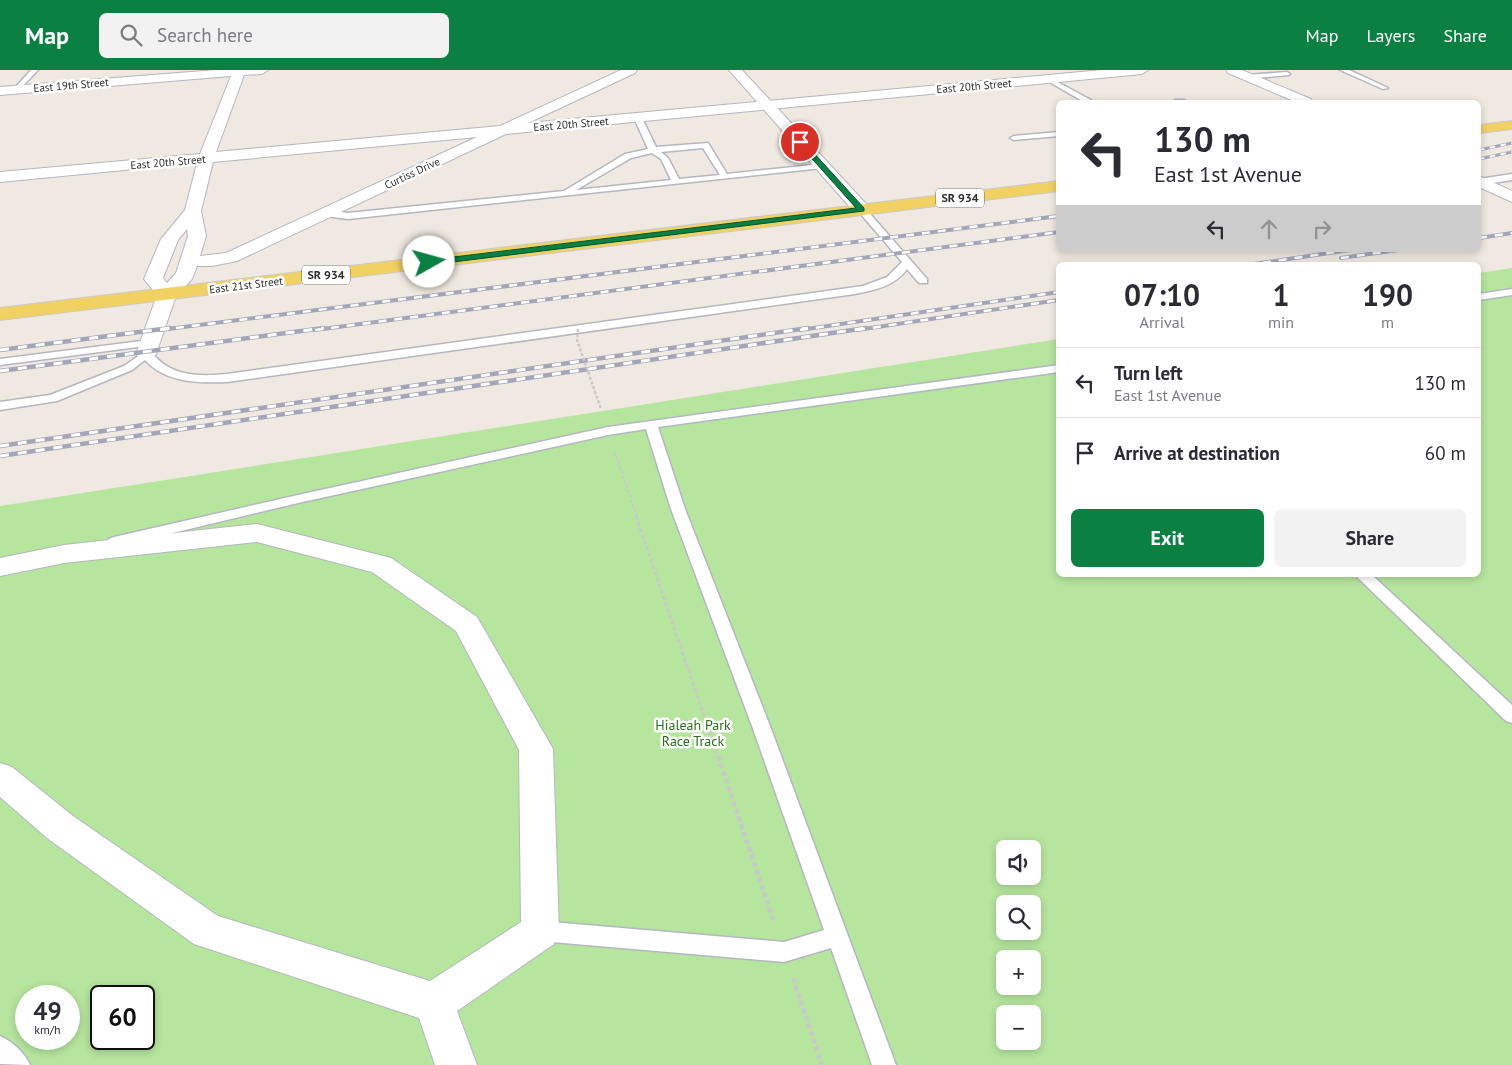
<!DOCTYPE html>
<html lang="en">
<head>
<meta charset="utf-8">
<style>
  body { margin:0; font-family:"PT Sans",sans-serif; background:#f2f2f3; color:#2b2b33; height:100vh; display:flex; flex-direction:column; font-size:19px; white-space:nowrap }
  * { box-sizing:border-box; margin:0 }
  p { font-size:16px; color:#7c7c81 }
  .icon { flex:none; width:28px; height:28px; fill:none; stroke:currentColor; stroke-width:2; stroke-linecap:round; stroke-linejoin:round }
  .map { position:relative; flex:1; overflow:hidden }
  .details { position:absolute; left:1056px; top:192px; width:425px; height:315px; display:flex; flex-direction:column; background:#fff; border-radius:8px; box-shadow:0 2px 8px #0003 }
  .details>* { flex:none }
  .guide { position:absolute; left:1056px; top:30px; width:425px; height:152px; border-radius:8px; box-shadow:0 2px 8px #0003; background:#fff; color:#2b2b33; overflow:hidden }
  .controls { position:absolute; left:996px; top:770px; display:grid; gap:10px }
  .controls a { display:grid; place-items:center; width:45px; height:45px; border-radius:8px; background:#fff; box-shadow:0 2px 8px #0003; font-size:25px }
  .speed { position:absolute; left:15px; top:915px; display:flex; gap:10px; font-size:25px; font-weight:700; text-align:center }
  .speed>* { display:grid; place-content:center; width:65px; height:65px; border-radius:50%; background:#fff; box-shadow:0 2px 8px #0003; line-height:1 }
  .speed small { font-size:12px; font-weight:400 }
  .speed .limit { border:2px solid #111; border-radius:8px; background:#fff; color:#111 }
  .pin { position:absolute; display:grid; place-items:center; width:42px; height:42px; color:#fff; margin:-21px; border:2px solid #fff; border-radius:50%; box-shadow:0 1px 5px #0007 }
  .me { position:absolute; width:55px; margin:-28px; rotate:83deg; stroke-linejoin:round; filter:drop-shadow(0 0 4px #0008) }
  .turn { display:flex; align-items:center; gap:18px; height:105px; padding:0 15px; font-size:22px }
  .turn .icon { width:65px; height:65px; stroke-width:2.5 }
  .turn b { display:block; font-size:35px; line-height:42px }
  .lanes { display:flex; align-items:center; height:48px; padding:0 15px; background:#0003; justify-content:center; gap:25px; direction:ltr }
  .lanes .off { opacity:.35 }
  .eta { display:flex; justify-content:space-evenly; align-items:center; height:85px; text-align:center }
  .eta b { font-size:30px; font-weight:700; line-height:35px }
  .button { display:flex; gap:10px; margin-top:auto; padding:10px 15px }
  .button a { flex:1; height:58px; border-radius:8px; background:#0b8043; color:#fff; font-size:20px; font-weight:700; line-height:58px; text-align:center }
  .button a+a { background:#f2f2f3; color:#2b2b33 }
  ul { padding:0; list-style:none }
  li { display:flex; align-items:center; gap:15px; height:70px; padding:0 15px; border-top:1px solid #e1e1e2 }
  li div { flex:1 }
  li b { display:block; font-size:19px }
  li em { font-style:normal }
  header { display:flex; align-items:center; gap:30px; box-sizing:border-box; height:70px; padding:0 25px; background:#0b8043; color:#fff }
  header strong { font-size:24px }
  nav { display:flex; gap:28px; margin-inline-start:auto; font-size:18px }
  .search { width:350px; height:45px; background:#f2f2f3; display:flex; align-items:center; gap:12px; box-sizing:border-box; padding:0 18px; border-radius:8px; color:#7c7c81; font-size:19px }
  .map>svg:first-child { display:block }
  .green { fill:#b6e59e; fill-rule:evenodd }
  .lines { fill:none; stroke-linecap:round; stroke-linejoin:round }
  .lane-casing { stroke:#b4b7c1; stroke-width:3 }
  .street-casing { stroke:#b4b7c1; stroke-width:2 }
  .secondary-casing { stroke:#b4b7c1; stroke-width:2 }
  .primary-casing { stroke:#c9c9c9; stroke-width:2 }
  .path-far2 { stroke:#c9c9c9; stroke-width:2.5; stroke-dasharray:3 2; stroke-linecap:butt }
  .path-far1 { stroke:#c9c9c9; stroke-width:3; stroke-dasharray:4 2.5; stroke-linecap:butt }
  .path { stroke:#c9c9c9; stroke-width:4.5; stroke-dasharray:5 3; stroke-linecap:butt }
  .lane { fill:#fff; fill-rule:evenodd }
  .street { fill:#fff; fill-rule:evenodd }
  .secondary { fill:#fff; fill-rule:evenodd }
  .primary { fill:#f2d163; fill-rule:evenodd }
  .rail-far2-casing { stroke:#a3a6b8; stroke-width:3 }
  .rail-far1-casing { stroke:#a3a6b8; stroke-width:4 }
  .rail-casing { stroke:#a3a6b8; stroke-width:4.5 }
  .rail-far2 { stroke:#fff; stroke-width:2; stroke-dasharray:5.5; stroke-linecap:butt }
  .rail-far1 { stroke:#fff; stroke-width:2.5; stroke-dasharray:8; stroke-linecap:butt }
  .rail { stroke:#fff; stroke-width:3; stroke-dasharray:9; stroke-linecap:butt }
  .path-bridge { stroke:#c9c9c9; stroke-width:2.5; stroke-dasharray:3 2; stroke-linecap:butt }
  .route { fill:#0b8043; stroke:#07532c }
  .labels { text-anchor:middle; stroke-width:5; stroke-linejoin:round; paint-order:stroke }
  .far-street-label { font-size:11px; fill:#2e2e2e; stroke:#fff }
  .shield { fill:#fff; stroke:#6d6d6d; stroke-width:1 }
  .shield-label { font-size:12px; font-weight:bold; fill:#2e2e2e }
  .park-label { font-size:14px; fill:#2c6e1b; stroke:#fff }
</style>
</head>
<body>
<header>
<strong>Map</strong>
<div class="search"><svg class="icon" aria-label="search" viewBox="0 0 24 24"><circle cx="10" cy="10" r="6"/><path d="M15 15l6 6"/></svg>Search here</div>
<nav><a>Map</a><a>Layers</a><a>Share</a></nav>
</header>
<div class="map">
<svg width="1512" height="995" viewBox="0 0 1512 995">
  <rect width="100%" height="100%" fill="#efe9e1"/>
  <!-- green -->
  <path class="green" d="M1512,198V995H0V436L1059,269V505H1479V203ZM1005,779H1032V806H1005ZM1005,834H1032V861H1005ZM1005,889H1032V916H1005ZM26,926H69V969H26ZM101,926H144V969H101ZM1005,944H1032V971H1005Z"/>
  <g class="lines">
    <!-- lane casing -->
    <g class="lane-casing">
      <g id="lane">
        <path d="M31,0H38L19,20H15V18Z"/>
        <path d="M1340,0H1349L1388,18L1383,19Z"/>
        <path d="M1287,2L1290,4L1289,5L1247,9L1244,7L1247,5Z"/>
        <path d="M1048,7L1091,30L1092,32H1084L1046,10L1045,9Z"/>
        <path d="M1175,30H1184L1188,32H1175Z"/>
        <path d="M635,46L642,48L656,77L708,73L727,104L822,94L826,96L822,98L348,149L326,146L321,143L326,140L348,143L564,121L625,84L648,79L634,48ZM703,78L720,105L679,109L668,88L661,82ZM652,83L661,89L671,110L576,120L631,88Z"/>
        <path d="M1059,62V66L1014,70L1010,68L1014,66Z"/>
        <path d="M1512,104V110L1479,115V109Z"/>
        <path d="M862,137L865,138L927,209V213H919L907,199C895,216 875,220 855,224L227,312C198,313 166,313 145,290L132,300L57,331L0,340V332L50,325L124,296L146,281C153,282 158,291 165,295C183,307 206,306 227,304L863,216L887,207L902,192L859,142L857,140Z"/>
        <path d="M1512,219V225L1479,230V224Z"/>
        <path d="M149,270L155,273L153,275L0,295V289Z"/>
        <path d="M1059,295V302L658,357L685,439L770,656L896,995H872L831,878L784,892L540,871L533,868L529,861L533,854L540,851L784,872L824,860L752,656L671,439L646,359L608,365L298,433L114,477L109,475L107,472L109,469L114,467L298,425L608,357Z"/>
        <path d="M1355,505H1372L1512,635V653L1506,651Z"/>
        <path d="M0,966C13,972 24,982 30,995L0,994Z"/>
      </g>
    </g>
    <!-- street casing -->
    <g class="street-casing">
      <g id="street">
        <path d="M216,0H268L262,4L244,5L216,82L500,56L621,0H637L635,3L528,53L1102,0H1148L1142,4L506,64L237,191L212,196H197L192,209L176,226L156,284L153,288L146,290L139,288L136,284L157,225L144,209L161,169L185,140L197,93L0,112V102L200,84L231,6L0,25V17ZM477,67L226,183L200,186L206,166L201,141L213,92ZM187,159L188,166L176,203L167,213L163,208L178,170Z"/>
        <path d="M257,454L391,488L477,547L553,679L559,861L554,874L457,941L477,995H435L419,948L194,874L47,768L0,727V693L12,697L73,746L218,846L430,911L521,852L519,680L456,561L372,502L257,472L64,493L0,506V488L64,475Z"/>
      </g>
    </g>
    <!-- secondary casing -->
    <g class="secondary-casing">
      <g id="secondary">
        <path d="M729,0H742L868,136L870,140L868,144H856Z"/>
        <path d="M1226,0H1242L1311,29L1313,32H1296L1228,3Z"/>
        <path d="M1479,106L1512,121V132L1479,117Z"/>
      </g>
    </g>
    <!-- primary casing -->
    <g class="primary-casing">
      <g id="primary">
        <path d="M1512,51V59L1479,63V55Z"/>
        <path d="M1059,111V121L0,250V238Z"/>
      </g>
    </g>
    <!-- path-far2 -->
    <path class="path-far2" d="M615,382L637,447"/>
    <!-- path-far1 -->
    <path class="path-far1" d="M636,446L718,687"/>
    <!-- path -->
    <g class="path">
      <path d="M718,686L774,852"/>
      <path d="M793,908L822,995"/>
    </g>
    <!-- lane -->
    <use href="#lane" class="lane"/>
    <!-- street -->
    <use href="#street" class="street"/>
    <!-- secondary -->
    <use href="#secondary" class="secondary"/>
    <!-- primary -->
    <use href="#primary" class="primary"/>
    <!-- rail-far2 casing -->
    <g class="rail-far2-casing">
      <g id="rail-far2">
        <path d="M1479,80L1512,73"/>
        <path d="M1479,89L1512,82"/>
      </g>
    </g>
    <!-- rail-far1 casing -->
    <g class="rail-far1-casing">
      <g id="rail-far1">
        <path d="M1479,168L1512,163"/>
        <path d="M1341,188L1398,180"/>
        <path d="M1247,195L1350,180"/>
        <path d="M160,260L1059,146"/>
        <path d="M315,260L1059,162"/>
        <path d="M800,260L1059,222"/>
        <path d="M857,260L1059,230"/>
      </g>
    </g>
    <!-- rail casing -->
    <g class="rail-casing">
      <g id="rail">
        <path d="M0,280L170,258"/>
        <path d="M0,301L324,258"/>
        <path d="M0,376L808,258"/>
        <path d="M0,386L866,258"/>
      </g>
    </g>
    <!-- rail-far2 -->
    <use href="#rail-far2" class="rail-far2"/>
    <!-- rail-far1 -->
    <use href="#rail-far1" class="rail-far1"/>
    <!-- rail -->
    <use href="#rail" class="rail"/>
    <!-- path-bridge -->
    <path class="path-bridge" d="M578,259L577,270L601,339"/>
  </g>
  <!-- route -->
  <path class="route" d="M798,70H802L864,138V141L429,195L425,192L429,190L856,138L798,73Z"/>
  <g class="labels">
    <!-- far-street labels -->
    <g class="far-street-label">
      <text transform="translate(71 15) rotate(-5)" y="4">East 19th Street</text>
      <text transform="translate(974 16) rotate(-5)" y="4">East 20th Street</text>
      <text transform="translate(571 54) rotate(-5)" y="4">East 20th Street</text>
      <text transform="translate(168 92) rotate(-5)" y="4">East 20th Street</text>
      <text transform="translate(412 103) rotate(-25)" y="4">Curtiss Drive</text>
      <text transform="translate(246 215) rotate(-7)" y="4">East 21st Street</text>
    </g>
    <!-- shield labels -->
    <g class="shield">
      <rect x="936" y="118.5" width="48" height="19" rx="4"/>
      <rect x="302" y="195.5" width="48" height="19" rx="4"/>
    </g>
    <g class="shield-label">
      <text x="960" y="132">SR 934</text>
      <text x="326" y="209">SR 934</text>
    </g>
    <!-- park labels -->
    <g class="park-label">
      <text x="693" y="660">Hialeah Park<tspan x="693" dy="16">Race Track</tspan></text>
    </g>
  </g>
</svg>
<div class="controls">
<a><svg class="icon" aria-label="sound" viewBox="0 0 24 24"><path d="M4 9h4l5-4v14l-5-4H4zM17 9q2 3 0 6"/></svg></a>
<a><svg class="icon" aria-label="search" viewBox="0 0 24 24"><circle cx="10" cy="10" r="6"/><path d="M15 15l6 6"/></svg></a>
<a>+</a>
<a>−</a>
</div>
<div class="speed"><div>49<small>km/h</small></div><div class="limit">60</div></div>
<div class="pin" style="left:800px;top:72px;background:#d93025"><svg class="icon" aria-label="arrive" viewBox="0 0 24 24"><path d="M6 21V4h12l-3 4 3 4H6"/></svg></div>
<svg class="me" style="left:429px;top:192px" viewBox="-20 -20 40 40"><circle r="19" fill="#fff"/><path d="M0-13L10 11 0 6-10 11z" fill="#0b8043"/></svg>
<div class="guide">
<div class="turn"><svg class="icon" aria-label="left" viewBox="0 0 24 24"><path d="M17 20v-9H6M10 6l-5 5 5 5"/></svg><div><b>130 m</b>East 1st Avenue</div></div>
<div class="lanes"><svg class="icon" aria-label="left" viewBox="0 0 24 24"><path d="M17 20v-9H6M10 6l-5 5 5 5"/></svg><svg class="icon off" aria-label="ahead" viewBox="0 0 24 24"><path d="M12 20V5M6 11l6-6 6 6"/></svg><svg class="icon off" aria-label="right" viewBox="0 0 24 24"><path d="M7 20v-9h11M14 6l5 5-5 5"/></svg></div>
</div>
<section class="details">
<div class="eta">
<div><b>07:10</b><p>Arrival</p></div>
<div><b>1</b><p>min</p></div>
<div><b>190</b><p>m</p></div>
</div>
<ul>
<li><svg class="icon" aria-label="left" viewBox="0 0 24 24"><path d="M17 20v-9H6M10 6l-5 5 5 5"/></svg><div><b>Turn left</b><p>East 1st Avenue</p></div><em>130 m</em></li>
<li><svg class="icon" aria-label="arrive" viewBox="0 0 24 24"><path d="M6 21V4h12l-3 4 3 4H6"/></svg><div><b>Arrive at destination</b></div><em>60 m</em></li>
</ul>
<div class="button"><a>Exit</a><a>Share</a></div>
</section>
</div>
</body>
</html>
